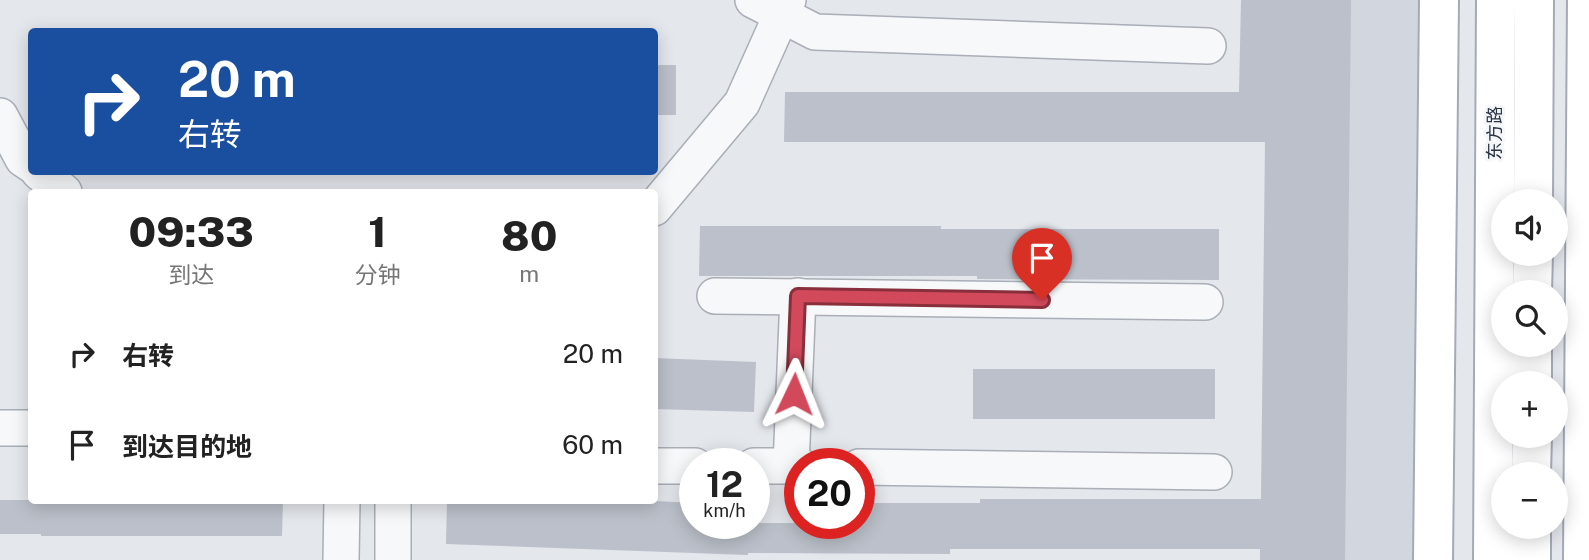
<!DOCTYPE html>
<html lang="zh">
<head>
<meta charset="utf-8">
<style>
  body { margin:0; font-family:"Public Sans","Noto Sans SC",sans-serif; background:#f6f6f6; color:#222; height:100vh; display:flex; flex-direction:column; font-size:26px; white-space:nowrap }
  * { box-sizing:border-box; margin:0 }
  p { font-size:23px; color:#767676 }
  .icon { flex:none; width:38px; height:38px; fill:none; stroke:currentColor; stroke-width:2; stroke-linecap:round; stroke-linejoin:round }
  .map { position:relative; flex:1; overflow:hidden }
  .details { position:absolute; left:28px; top:189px; width:630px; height:315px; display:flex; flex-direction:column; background:#fff; border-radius:7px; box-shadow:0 4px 18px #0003 }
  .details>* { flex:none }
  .hud { position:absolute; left:28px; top:28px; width:630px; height:147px; border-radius:7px; box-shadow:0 4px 18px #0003; background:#1a4fa0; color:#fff; overflow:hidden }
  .buttons { position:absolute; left:1491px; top:189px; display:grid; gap:14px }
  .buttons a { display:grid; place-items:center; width:77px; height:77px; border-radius:50%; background:#fff; box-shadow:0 4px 18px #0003; font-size:35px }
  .speed { position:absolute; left:679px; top:448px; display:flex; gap:14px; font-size:35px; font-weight:700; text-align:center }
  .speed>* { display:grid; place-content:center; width:91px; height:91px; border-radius:50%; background:#fff; box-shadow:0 4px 18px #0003; line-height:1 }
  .speed small { font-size:18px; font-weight:400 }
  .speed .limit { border:10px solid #d22; background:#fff; color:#111 }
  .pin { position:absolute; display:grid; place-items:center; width:60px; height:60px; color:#fff; margin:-72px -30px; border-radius:50% 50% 50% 0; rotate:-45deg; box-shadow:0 0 7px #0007 }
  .pin .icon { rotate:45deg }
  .me { position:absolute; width:77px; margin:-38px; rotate:2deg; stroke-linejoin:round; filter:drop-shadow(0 0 5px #0008) }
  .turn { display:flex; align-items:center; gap:24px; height:147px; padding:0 35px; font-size:32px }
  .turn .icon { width:91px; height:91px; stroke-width:2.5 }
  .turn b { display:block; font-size:49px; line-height:60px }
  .eta { display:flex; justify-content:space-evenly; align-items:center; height:119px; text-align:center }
  .eta b { font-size:42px; font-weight:800; line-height:49px }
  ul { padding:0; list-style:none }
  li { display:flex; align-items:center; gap:21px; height:91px; padding:0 35px }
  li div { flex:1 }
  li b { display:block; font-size:26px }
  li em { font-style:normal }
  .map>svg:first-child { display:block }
  .built { fill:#d2d6de }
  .building { fill:#bbc0ca }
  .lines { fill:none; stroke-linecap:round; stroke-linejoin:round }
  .minor-casing { stroke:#a9aeb7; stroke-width:38 }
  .major-casing { stroke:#a3abb8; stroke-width:42 }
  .minor { stroke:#f7f8fa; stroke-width:35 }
  .major { stroke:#fff; stroke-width:38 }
  .route-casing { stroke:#882f3b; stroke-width:18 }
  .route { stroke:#d1495b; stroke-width:12 }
  .labels { text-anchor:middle; stroke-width:6; stroke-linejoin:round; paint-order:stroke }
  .street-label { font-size:18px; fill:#2b3445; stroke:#f4f6f9 }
</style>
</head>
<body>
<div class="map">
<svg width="1589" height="560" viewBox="0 0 1589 560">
  <rect width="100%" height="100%" fill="#e4e7ec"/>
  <!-- built -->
  <path class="built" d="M1276,0H1421L1417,560H1276Z"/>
  <!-- building -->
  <g class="building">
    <path d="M1241,0H1351L1345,560H1260V549H950V554L748,553V555L446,544L447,500H634L695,503V523H859V503H980V499H1261L1265,142H784L785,92H1239Z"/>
    <rect x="654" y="65" width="22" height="50"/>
    <path d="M700,226H941V229H1219V280L977,279V276H699Z"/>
    <path d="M654,358L756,362L754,412L654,409Z"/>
    <rect x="973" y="369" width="242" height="50"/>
    <path d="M0,500H283L282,536H41V534H0Z"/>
  </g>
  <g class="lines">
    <!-- minor casing -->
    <g class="minor-casing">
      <g id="minor">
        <path d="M753,0L815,32L1208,46"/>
        <path d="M0,116L23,159L32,165"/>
        <path d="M39,172L64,192"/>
        <path d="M654,208L742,103L788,0"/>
        <path d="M715,296L1205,302"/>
        <path d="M0,428H32"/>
        <path d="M654,466H695"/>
        <path d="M754,466H800"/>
        <path d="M791,466L798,296"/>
        <path d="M859,467L1214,472"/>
        <path d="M341,560L342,500"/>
        <path d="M393,560V500"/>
      </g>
    </g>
    <!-- major casing -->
    <g class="major-casing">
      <g id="major">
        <path d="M1533,201L1534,0"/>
        <path d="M1532,292L1533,254"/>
        <path d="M1532,383V345"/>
        <path d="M1531,474L1532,436"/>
        <path d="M1433,560L1439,0"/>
        <path d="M1493,560L1496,0"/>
        <path d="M1531,560V527"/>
        <path d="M1583,560L1587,0"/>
      </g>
    </g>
    <!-- minor -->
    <use href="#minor" class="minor"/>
    <!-- major -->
    <use href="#major" class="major"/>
  </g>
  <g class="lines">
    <!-- route casing -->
    <g class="route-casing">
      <path id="route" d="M794,394L798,296L1042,300"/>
    </g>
    <!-- route -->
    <use href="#route" class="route"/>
  </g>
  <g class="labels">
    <!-- street labels -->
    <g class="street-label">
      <text transform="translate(1495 133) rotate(-90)" y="6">东方路</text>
    </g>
  </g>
</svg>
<div class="buttons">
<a><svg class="icon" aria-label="sound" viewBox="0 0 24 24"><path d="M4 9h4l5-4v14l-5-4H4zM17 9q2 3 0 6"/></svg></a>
<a><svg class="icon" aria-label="search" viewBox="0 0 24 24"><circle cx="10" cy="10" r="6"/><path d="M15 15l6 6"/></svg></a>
<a>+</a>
<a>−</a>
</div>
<div class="speed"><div>12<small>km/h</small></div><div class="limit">20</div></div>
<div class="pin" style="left:1042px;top:300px;background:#d93025"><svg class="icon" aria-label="arrive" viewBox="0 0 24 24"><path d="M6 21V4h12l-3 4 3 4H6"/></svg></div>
<svg class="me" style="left:794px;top:394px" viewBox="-20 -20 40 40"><path d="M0-17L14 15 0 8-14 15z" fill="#d1495b" stroke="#fff" stroke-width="4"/></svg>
<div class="hud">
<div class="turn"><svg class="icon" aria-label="right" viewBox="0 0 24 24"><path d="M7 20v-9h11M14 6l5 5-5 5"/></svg><div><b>20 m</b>右转</div></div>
</div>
<section class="details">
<div class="eta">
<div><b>09:33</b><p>到达</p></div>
<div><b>1</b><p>分钟</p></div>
<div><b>80</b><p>m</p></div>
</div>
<ul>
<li><svg class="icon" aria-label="right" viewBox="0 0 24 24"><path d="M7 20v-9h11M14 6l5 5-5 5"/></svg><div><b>右转</b></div><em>20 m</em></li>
<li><svg class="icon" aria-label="arrive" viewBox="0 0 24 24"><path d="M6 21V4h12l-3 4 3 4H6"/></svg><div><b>到达目的地</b></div><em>60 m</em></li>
</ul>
</section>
</div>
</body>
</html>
